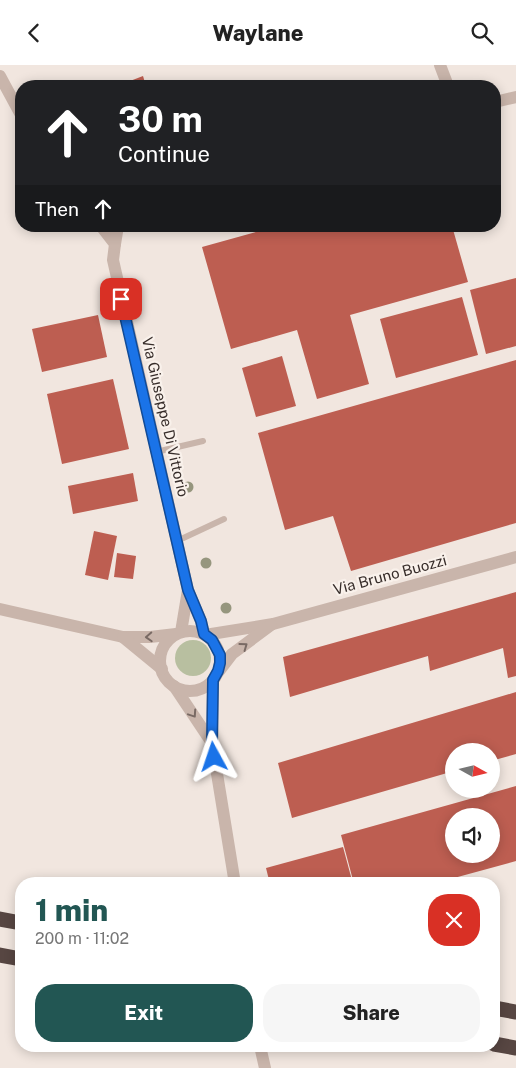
<!DOCTYPE html>
<html lang="en">
<head>
<meta charset="utf-8">
<style>
  body { margin:0; font-family:"Public Sans",sans-serif; background:#f6f6f6; color:#222; height:100vh; display:flex; flex-direction:column; font-size:19px; white-space:nowrap }
  * { box-sizing:border-box; margin:0 }
  p { font-size:16px; color:#767676 }
  .icon { flex:none; width:28px; height:28px; fill:none; stroke:currentColor; stroke-width:2; stroke-linecap:round; stroke-linejoin:round }
  .map { position:relative; flex:1; overflow:hidden }
  .drawer { position:absolute; left:15px; top:812px; width:485px; height:175px; display:flex; flex-direction:column; background:#fff; border-radius:20px; box-shadow:0 2px 12px #0003 }
  .drawer>* { flex:none }
  .guide { position:absolute; left:15px; top:15px; width:486px; height:152px; border-radius:20px; box-shadow:0 2px 12px #0003; background:#202124; color:#fff; overflow:hidden }
  .needle { width:32px; rotate:98deg }
  .fabs { position:absolute; left:445px; top:678px; display:grid; gap:10px }
  .fabs a { display:grid; place-items:center; width:55px; height:55px; border-radius:50%; background:#fff; box-shadow:0 2px 12px #0003; font-size:25px }
  .pin { position:absolute; display:grid; place-items:center; width:42px; height:42px; color:#fff; margin:-21px; border-radius:10px; box-shadow:0 2px 8px #0006 }
  .me { position:absolute; width:55px; margin:-28px; rotate:355deg; stroke-linejoin:round; filter:drop-shadow(0 0 4px #0008) }
  .turn { display:flex; align-items:center; gap:18px; height:105px; padding:0 20px; font-size:22px }
  .turn .icon { width:65px; height:65px; stroke-width:2.5 }
  .turn b { display:block; font-size:35px; line-height:42px }
  .then { display:flex; align-items:center; height:48px; padding:0 20px; background:#0003; gap:10px; font-size:19px }
  .round { display:grid; place-items:center; flex:none; width:52px; height:52px; border-radius:20px; background:#f6f6f6 }
  .summary { display:flex; align-items:center; justify-content:space-between; height:85px; padding:0 20px }
  h1 { font-size:30px; font-weight:800; line-height:38px; color:#225653 }
  .primary-button { display:flex; gap:10px; margin-top:auto; padding:10px 20px }
  .primary-button a { flex:1; height:58px; border-radius:20px; background:#225653; color:#fff; font-size:20px; font-weight:800; line-height:58px; text-align:center }
  .primary-button a+a { background:#f6f6f6; color:#222 }
  header { display:flex; justify-content:space-between; align-items:center; height:65px; padding:0 20px; background:#fff; font-size:22px; font-weight:800 }
  .map>svg:first-child { display:block }
  .green { fill:#b8bfa0 }
  .building { fill:#bd5e51; fill-rule:evenodd }
  .lines { fill:none; stroke-linecap:round; stroke-linejoin:round }
  .service { stroke:#c9b5ab; stroke-width:6 }
  .minor { stroke:#c9b5ab; stroke-width:12 }
  .tertiary { stroke:#c9b5ab; stroke-width:12 }
  .motorway { stroke:#574642; stroke-width:15 }
  .tree { fill:#96967e }
  .oneway { stroke:#796a64 }
  .route-casing { stroke:#114b97; stroke-width:12 }
  .route { stroke:#1a73e8; stroke-width:9 }
  .labels { text-anchor:middle; stroke-width:4.5; stroke-linejoin:round; paint-order:stroke }
  .street-label { font-size:15px; fill:#372d2a; stroke:#f9f1eb }
</style>
</head>
<body>
<header><svg class="icon" aria-label="back" viewBox="0 0 24 24"><path d="M15 5l-7 7 7 7"/></svg>Waylane<svg class="icon" aria-label="search" viewBox="0 0 24 24"><circle cx="10" cy="10" r="6"/><path d="M15 15l6 6"/></svg></header>
<div class="map">
<svg width="516" height="1003" viewBox="0 0 516 1003">
  <rect width="100%" height="100%" fill="#f1e6df"/>
  <!-- green -->
  <circle class="green" cx="193" cy="593" r="18"/>
  <!-- building -->
  <g class="building">
    <path d="M143,11L146,21H117Z"/>
    <path d="M277,161H452L468,217L350,250L369,319L317,334L297,265L231,284L202,182Z"/>
    <path d="M516,213V281L486,289L470,225Z"/>
    <path d="M462,232L478,290L396,313L380,254Z"/>
    <path d="M98,250L107,292L42,307L32,264Z"/>
    <path d="M282,291L296,341L256,352L242,303Z"/>
    <path d="M516,295V458L351,506L333,451L285,465L258,368Z"/>
    <path d="M113,314L129,384L62,399L47,329Z"/>
    <path d="M133,408L138,436L73,449L68,421Z"/>
    <path d="M94,466L117,471L108,515L85,510Z"/>
    <path d="M117,488L136,491L133,514L114,512Z"/>
    <path d="M516,527V611L508,613L503,583L430,606L428,591L290,632L283,592Z"/>
    <path d="M516,627V689L491,696V686H454V706L292,753L278,698Z"/>
    <path d="M516,721V796L432,819H354L341,770ZM454,751H491V789H454Z"/>
    <path d="M343,782L353,819H270L266,803Z"/>
  </g>
  <g class="lines">
    <!-- service -->
    <g class="service">
      <path d="M156,387L203,376"/>
      <path d="M177,476L224,454"/>
    </g>
    <!-- minor -->
    <g class="minor">
      <path d="M440,0L448,21"/>
      <path d="M0,11L21,50"/>
      <path d="M495,37L516,32"/>
      <path d="M101,161L115,179L113,195L188,525L201,556L204,569"/>
      <path d="M115,179L118,161"/>
      <path d="M181,567L188,525"/>
      <path d="M213,615L212,678L235,819"/>
      <path d="M174,621L212,678"/>
      <path d="M260,981L265,1003"/>
    </g>
    <!-- tertiary -->
    <g class="tertiary">
      <path d="M0,544L123,572H150L176,569"/>
      <circle cx="190" cy="596" r="30"/>
      <path d="M205,570L273,559L516,492"/>
      <path d="M123,572L162,604"/>
      <path d="M219,606L232,589L271,560"/>
    </g>
    <!-- motorway -->
    <g class="motorway">
      <path d="M0,854L21,858"/>
      <path d="M0,890L21,894"/>
      <path d="M494,943L516,947"/>
      <path d="M494,979L516,983"/>
    </g>
  </g>
  <!-- trees -->
  <g class="tree">
    <circle cx="188" cy="422" r="5.5"/>
    <circle cx="206" cy="498" r="5.5"/>
    <circle cx="226" cy="543" r="5.5"/>
  </g>
  <!-- one-way arrows -->
  <defs><path id="oneway-chevron" d="M-2-3.5L2.5 0L-2 3.5" fill="none" stroke-width="1.6" stroke-linecap="round" stroke-linejoin="round" transform="scale(1.25)"/></defs>
  <g class="oneway">
    <use href="#oneway-chevron" transform="translate(149 572) rotate(177)"/>
    <use href="#oneway-chevron" transform="translate(244 581) rotate(-36)"/>
    <use href="#oneway-chevron" transform="translate(193 649) rotate(56)"/>
  </g>
  <g class="lines">
    <!-- route casing -->
    <g class="route-casing">
      <path id="route" d="M121,234L188,525L201,556L204,569L212,575L220,590V598L218,606L213,615L212,678L214,692"/>
    </g>
    <!-- route -->
    <use href="#route" class="route"/>
  </g>
  <g class="labels">
    <!-- street labels -->
    <g class="street-label">
      <text transform="translate(165 352) rotate(77)" y="5">Via Giuseppe Di Vittorio</text>
      <text transform="translate(390 510) rotate(-15)" y="5">Via Bruno Buozzi</text>
    </g>
  </g>
</svg>
<div class="fabs">
<a><svg class="needle" viewBox="-14 -14 28 28"><path d="M0-13l5 13h-10z" fill="#e53935"/><path d="M0 13l5-13h-10z" fill="#767676"/></svg></a>
<a><svg class="icon" aria-label="sound" viewBox="0 0 24 24"><path d="M4 9h4l5-4v14l-5-4H4zM17 9q2 3 0 6"/></svg></a>
</div>
<div class="pin" style="left:121px;top:234px;background:#d93025"><svg class="icon" aria-label="arrive" viewBox="0 0 24 24"><path d="M6 21V4h12l-3 4 3 4H6"/></svg></div>
<svg class="me" style="left:214px;top:692px" viewBox="-20 -20 40 40"><path d="M0-17L14 15 0 8-14 15z" fill="#1a73e8" stroke="#fff" stroke-width="4"/></svg>
<div class="guide">
<div class="turn"><svg class="icon" aria-label="ahead" viewBox="0 0 24 24"><path d="M12 20V5M6 11l6-6 6 6"/></svg><div><b>30 m</b>Continue</div></div>
<div class="then">Then<svg class="icon" aria-label="ahead" viewBox="0 0 24 24"><path d="M12 20V5M6 11l6-6 6 6"/></svg></div>
</div>
<section class="drawer">
<div class="summary"><div><h1>1 min</h1><p>200 m · 11:02</p></div><a class="round" style="background:#d93025;color:#fff"><svg class="icon" aria-label="close" viewBox="0 0 24 24"><path d="M6 6l12 12M18 6L6 18"/></svg></a></div>
<div class="primary-button"><a>Exit</a><a>Share</a></div>
</section>
</div>
</body>
</html>
